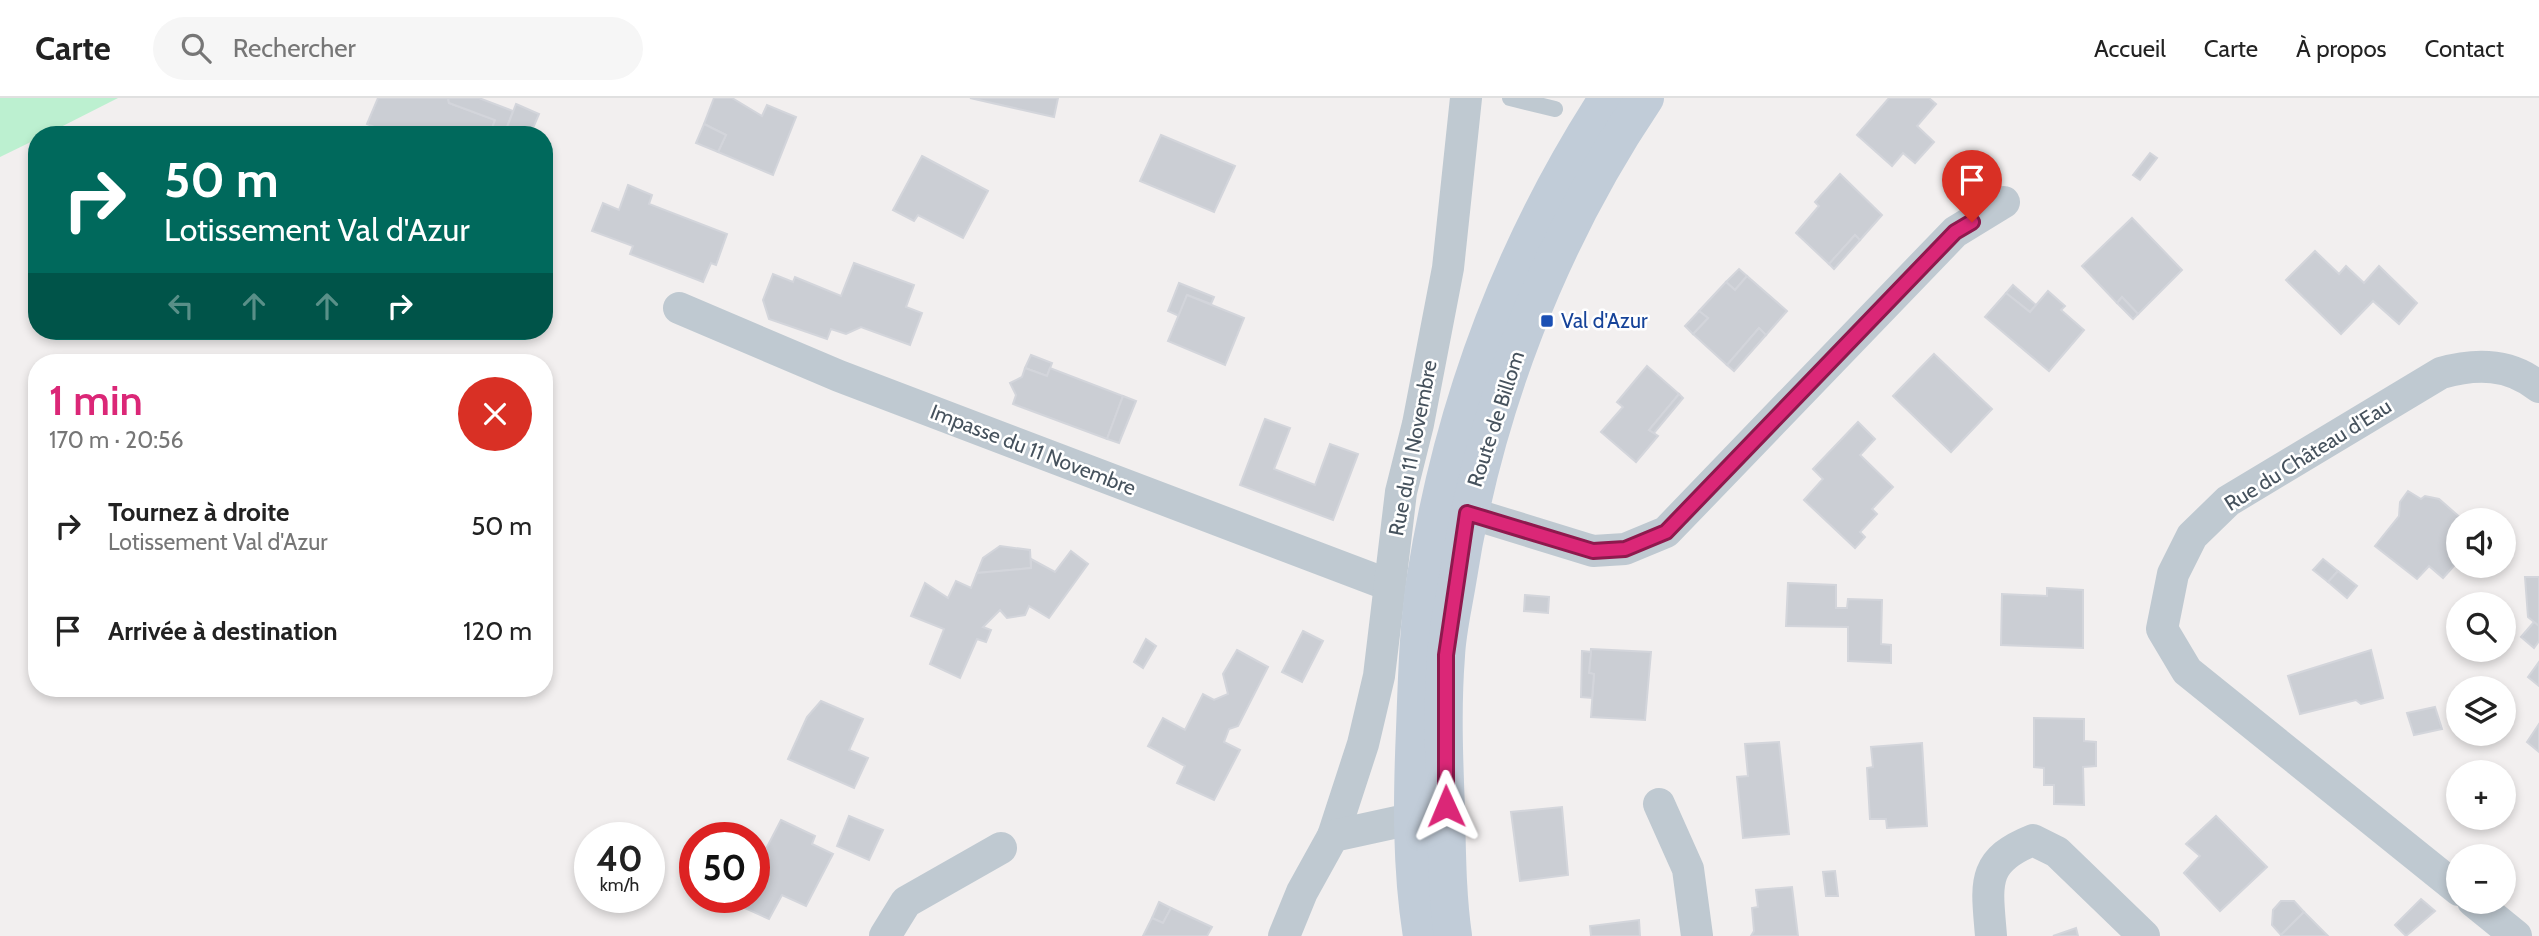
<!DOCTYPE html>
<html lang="fr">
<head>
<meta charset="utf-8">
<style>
  body { margin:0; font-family:Cabin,sans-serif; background:#f6f6f6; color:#222; height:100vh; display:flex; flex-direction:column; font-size:26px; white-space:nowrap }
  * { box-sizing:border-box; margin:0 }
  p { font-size:23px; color:#767676 }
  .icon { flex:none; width:38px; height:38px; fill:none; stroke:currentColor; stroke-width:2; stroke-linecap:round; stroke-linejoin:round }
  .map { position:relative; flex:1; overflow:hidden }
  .panel { position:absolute; left:28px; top:256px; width:525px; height:343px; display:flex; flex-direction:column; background:#fff; border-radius:28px; box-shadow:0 4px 10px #0003 }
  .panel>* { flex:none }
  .banner { position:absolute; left:28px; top:28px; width:525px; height:214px; border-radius:28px; box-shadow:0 4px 10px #0003; background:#00695c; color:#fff; overflow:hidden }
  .fabs { position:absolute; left:2446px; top:410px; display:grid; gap:14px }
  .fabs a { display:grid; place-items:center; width:70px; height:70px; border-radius:50%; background:#fff; box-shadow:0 4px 10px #0003; font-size:35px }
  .speed { position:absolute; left:574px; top:724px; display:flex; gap:14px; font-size:35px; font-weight:700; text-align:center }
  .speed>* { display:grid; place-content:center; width:91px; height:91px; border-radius:50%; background:#fff; box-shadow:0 4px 10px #0003; line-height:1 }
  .speed small { font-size:18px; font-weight:400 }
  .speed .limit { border:10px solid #d22; background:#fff; color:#111 }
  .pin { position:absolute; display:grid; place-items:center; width:60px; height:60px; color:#fff; margin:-72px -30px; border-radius:50% 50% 50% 0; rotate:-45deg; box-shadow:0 0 7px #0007 }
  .pin .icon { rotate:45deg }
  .me { position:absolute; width:77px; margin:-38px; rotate:359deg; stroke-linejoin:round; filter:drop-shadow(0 0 5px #0008) }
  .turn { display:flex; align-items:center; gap:24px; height:147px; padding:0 21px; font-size:32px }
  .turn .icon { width:91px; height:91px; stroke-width:2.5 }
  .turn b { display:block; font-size:49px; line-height:60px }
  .lanes { display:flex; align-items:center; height:66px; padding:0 21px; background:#0003; justify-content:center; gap:35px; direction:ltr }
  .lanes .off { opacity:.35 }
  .round { display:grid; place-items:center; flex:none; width:74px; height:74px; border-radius:37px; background:#f6f6f6 }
  .overview { display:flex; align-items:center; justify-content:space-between; height:119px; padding:0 21px }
  h1 { font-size:42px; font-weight:600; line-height:52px; color:#db2777 }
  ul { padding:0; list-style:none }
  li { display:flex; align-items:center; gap:21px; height:105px; padding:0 21px }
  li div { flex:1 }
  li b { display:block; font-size:26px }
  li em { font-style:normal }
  header { display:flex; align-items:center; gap:42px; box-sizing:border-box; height:98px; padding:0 35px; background:#fff; border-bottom:2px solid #e0e0e0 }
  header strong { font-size:33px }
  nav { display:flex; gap:38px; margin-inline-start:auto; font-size:24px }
  .search { width:490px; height:63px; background:#f6f6f6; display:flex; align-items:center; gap:18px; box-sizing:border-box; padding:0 24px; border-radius:38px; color:#767676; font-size:26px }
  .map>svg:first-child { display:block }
  .green { fill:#bcf0d0 }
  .building { fill:#cbced4; stroke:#d3d5db; stroke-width:2 }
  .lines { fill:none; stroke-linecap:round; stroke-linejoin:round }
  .lane { stroke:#bfc9d1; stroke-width:16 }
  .street { stroke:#bfc9d1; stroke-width:32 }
  .secondary { stroke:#c1ccd8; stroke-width:38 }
  .route-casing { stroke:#8e194d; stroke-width:18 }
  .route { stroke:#db2777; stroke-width:12 }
  .transit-dot { fill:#1a4fb4; stroke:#fff; stroke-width:2.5 }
  .labels { text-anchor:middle; stroke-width:5; stroke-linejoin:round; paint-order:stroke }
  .transit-label { font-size:21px; fill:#164399; stroke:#fff; text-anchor:start }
  .street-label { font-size:21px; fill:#46525d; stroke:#fff }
</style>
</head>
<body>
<header>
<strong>Carte</strong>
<div class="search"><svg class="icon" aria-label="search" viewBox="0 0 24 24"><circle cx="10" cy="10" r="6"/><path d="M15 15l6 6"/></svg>Rechercher</div>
<nav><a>Accueil</a><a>Carte</a><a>À propos</a><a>Contact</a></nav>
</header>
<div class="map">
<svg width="2539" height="838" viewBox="0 0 2539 838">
  <rect width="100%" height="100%" fill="#f2efef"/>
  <!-- green -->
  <path class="green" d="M0,0H118L45,37H37V41L0,59Z"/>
  <!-- building -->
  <g class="building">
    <path d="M378,0H448L449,5L495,22L491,33L500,37H393L367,26Z"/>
    <path d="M448,0H479L513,13L504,37H500L491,33L495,22L449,5Z"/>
    <path d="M714,0H732L762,18L767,7L796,19L773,77L718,54L726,37L704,26Z"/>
    <path d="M970,0H1058L1054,19Z"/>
    <path d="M1889,0H1929L1936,6L1917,28L1934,44L1915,65L1903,55L1892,68L1857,37Z"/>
    <path d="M516,6L539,16L530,37H504Z"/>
    <path d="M704,26L726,37L718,54L696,45Z"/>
    <path d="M1161,37L1235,68L1214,114L1140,83Z"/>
    <path d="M2150,55L2157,60L2140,82L2133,77Z"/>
    <path d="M922,58L988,93L963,140L918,117L914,123L893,112Z"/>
    <path d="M1840,76L1882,117L1860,142L1855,137L1829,166L1796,135L1819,108L1815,104Z"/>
    <path d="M628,87L652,97L649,106L727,136L716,167L711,165L703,184L630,156L633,148L592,133L603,105L619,112Z"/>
    <path d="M2132,120L2182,172L2138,216L2122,199L2117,205L2082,168Z"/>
    <path d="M1855,137L1860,142L1834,171L1829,166Z"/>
    <path d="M2315,153L2339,176L2346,168L2364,185L2379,168L2417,205L2399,226L2373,203L2341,236L2286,182Z"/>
    <path d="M854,165L914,187L906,209L922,215L910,247L861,229L846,236L831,231L827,241L769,221L763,202L773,176L793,184L795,179L841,198Z"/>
    <path d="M1739,171L1747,178L1735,192L1726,184Z"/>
    <path d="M1747,178L1787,213L1766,237L1759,230L1727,267L1693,236L1708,220L1699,213L1726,184L1735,192Z"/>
    <path d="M1179,185L1214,199L1211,206L1187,197L1179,218L1168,213Z"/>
    <path d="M2013,187L2036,207L2030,214L2006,195Z"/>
    <path d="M2048,193L2065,208L2061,212L2084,232L2049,273L1985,219L2006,195L2030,214Z"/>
    <path d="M1187,197L1244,220L1225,267L1168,243Z"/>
    <path d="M2122,199L2138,216L2133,221L2117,205Z"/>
    <path d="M1699,213L1708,220L1693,236L1685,228Z"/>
    <path d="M1759,230L1766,237L1734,273L1727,267Z"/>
    <path d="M1934,256L1992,311L1951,354L1893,298Z"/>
    <path d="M1031,257L1052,265L1047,278L1025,270Z"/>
    <path d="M1647,268L1679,296L1649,332L1658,338L1636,364L1601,334L1623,309L1617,304Z"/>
    <path d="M1025,270L1047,278L1050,270L1123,298L1107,341L1013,306L1016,297L1010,285L1022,279Z"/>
    <path d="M1679,296L1683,300L1654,335L1649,332Z"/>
    <path d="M1123,298L1136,303L1119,345L1107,341Z"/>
    <path d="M1265,321L1290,330L1274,371L1315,387L1330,346L1358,356L1333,422L1240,387Z"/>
    <path d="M1858,324L1875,341L1860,357L1893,389L1872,411L1877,416L1860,434L1865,439L1855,450L1804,402L1823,381L1813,371Z"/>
    <path d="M2408,393L2421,401L2425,398L2439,401L2463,422H2459V462L2443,480L2429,468L2417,481L2375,448L2399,418L2400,404Z"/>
    <path d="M1000,448L1030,452L1031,470L977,475L983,460Z"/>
    <path d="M1071,453L1088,466L1049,520L1029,508L1025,517L1007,520L1000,512L983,529L991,532L986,544L977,541L960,580L930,566L944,531L911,518L925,485L948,500L956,483L971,490L977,475L1031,470V461L1055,474Z"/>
    <path d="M2323,461L2338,473L2328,484L2313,472Z"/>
    <path d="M2338,473L2357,488L2347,500L2328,484Z"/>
    <path d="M2525,479H2539V528L2528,519Z"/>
    <path d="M1788,485L1836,487V510H1847L1848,501L1882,502L1881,546L1891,547V565L1848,563V529L1786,528Z"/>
    <path d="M2047,490L2083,492V550L2001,547L2002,496L2047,498Z"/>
    <path d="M1525,497L1549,499L1548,515L1524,513Z"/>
    <path d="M2534,524L2539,528V543L2534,550L2521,539Z"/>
    <path d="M1303,533L1323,543L1302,584L1282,574Z"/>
    <path d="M1146,541L1156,548L1143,570L1134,564Z"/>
    <path d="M1591,551L1651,554L1645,622L1591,619L1594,576L1589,575Z"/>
    <path d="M1237,552L1268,569L1238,628L1229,631L1224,644L1240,652L1214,702L1177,685L1185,668L1148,648L1163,620L1185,632L1203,596L1214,602L1228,596L1223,576Z"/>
    <path d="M2371,552L2383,600L2361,606L2356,602L2300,616L2288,578Z"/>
    <path d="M1582,553L1591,554L1589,575L1594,576L1592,600L1581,599Z"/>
    <path d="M2539,564V588L2528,579Z"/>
    <path d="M821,603L863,621L849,652L868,660L854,690L788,661L807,619Z"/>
    <path d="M2435,609L2442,631L2414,637L2407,615Z"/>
    <path d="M2034,620L2084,621V643L2096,644V668L2083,669L2084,707L2054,706V687H2044V670L2034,669Z"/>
    <path d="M2539,626V654L2527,644Z"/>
    <path d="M1779,644L1789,736L1743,740L1737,679L1748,678L1745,646Z"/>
    <path d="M1922,645L1927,728L1887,730L1886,721H1870L1867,670L1873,669L1871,649Z"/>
    <path d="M1562,709L1568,777L1520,783L1511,714Z"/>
    <path d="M849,718L883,732L869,762L837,748Z"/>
    <path d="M2216,718L2267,769L2220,813L2184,775L2200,758L2186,746Z"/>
    <path d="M781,722L815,738L812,746L833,756L806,808L782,797L769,821L727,802L754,800V745L766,751Z"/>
    <path d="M1835,773L1838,798H1826L1823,774Z"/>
    <path d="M1792,789L1798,838H1751L1754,833L1752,810L1758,809L1756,792Z"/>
    <path d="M2421,801L2435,813L2406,838L2395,827Z"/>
    <path d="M2281,803H2294L2304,814L2281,837L2272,827L2273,812Z"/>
    <path d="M1159,804L1171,810L1163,825L1152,820Z"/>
    <path d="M1171,810L1212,829L1207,838H1143L1152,820L1163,825Z"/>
    <path d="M2304,814L2328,838H2281V837Z"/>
    <path d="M1639,822L1640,838H1591L1590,828Z"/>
    <path d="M2076,830L2078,838H2053Z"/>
  </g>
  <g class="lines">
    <!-- lane -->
    <path class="lane" d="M1510,0L1555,11"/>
    <!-- street -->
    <g class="street">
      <path d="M679,210L839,278L1389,487"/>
      <path d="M1447,408L1593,453L1625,451L1666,434L1955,134L2004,104"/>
      <path d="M1659,706L1688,771L1697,838"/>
      <path d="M1333,738L1363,646L1379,578L1401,394L1418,326L1448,170L1466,0"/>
      <path d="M2459,792L2187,573L2162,531L2173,476L2192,438L2228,403L2441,275C2476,265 2510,265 2539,289"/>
      <path d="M2473,803L2516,838"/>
      <path d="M885,838L906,804L1001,750"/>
      <path d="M1284,838L1302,794L1333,738L1411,721"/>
      <path d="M1991,838C1987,787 1980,763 2033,742L2057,754L2144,838"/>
    </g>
    <!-- secondary -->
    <g class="secondary">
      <path d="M1422,838C1411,769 1412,701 1415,631C1417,580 1418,529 1426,478C1453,307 1514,145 1608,0"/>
      <path d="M1453,838C1447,796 1447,754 1446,711C1444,661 1442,608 1446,558C1447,534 1453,509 1457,485C1483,314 1548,144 1645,0"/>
    </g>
  </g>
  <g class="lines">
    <!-- route casing -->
    <g class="route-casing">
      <path id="route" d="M1446,708V557L1467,415L1593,453L1625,451L1666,434L1955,134L1972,124"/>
    </g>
    <!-- route -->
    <use href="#route" class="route"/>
  </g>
  <!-- markers -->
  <rect class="transit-dot" x="1540" y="216" width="14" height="14" rx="3.5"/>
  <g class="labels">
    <!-- transit labels -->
    <g class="transit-label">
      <text x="1561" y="230">Val d'Azur</text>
    </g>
    <!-- street labels -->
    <g class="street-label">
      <text transform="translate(1496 321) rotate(-72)" y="7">Route de Billom</text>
      <text transform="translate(1413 350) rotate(-79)" y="7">Rue du 11 Novembre</text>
      <text transform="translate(1033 352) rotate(21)" y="7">Impasse du 11 Novembre</text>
      <text transform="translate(2308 357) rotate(-32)" y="7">Rue du Château d'Eau</text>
    </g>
  </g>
</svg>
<div class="fabs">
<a><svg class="icon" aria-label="sound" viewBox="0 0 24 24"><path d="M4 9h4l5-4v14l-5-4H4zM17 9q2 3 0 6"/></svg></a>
<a><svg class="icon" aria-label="search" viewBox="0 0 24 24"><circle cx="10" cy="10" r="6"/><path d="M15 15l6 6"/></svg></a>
<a><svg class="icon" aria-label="layers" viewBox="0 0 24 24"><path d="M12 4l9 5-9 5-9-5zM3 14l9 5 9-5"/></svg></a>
<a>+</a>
<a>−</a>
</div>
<div class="speed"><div>40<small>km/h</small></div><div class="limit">50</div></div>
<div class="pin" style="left:1972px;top:124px;background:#d93025"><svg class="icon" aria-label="arrive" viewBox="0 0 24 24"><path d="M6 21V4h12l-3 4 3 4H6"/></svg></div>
<svg class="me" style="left:1446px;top:708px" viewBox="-20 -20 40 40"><path d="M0-17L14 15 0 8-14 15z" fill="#db2777" stroke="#fff" stroke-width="4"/></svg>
<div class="banner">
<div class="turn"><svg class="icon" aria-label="right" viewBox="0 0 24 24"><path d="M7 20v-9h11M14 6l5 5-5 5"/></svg><div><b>50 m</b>Lotissement Val d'Azur</div></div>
<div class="lanes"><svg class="icon off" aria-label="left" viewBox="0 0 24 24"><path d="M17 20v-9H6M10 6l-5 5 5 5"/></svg><svg class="icon off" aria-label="ahead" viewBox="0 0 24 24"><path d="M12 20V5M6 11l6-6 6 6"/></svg><svg class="icon off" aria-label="ahead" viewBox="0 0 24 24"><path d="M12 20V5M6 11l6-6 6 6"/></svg><svg class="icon" aria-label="right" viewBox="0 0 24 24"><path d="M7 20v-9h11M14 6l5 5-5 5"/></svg></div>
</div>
<section class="panel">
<div class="overview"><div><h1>1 min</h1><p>170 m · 20:56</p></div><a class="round" style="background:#d93025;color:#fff"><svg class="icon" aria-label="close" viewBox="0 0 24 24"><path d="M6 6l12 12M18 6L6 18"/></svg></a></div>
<ul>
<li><svg class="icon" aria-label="right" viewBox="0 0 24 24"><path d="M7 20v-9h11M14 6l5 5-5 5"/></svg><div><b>Tournez à droite</b><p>Lotissement Val d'Azur</p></div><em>50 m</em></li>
<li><svg class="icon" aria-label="arrive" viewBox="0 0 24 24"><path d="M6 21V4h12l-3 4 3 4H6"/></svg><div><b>Arrivée à destination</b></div><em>120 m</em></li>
</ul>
</section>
</div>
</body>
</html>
